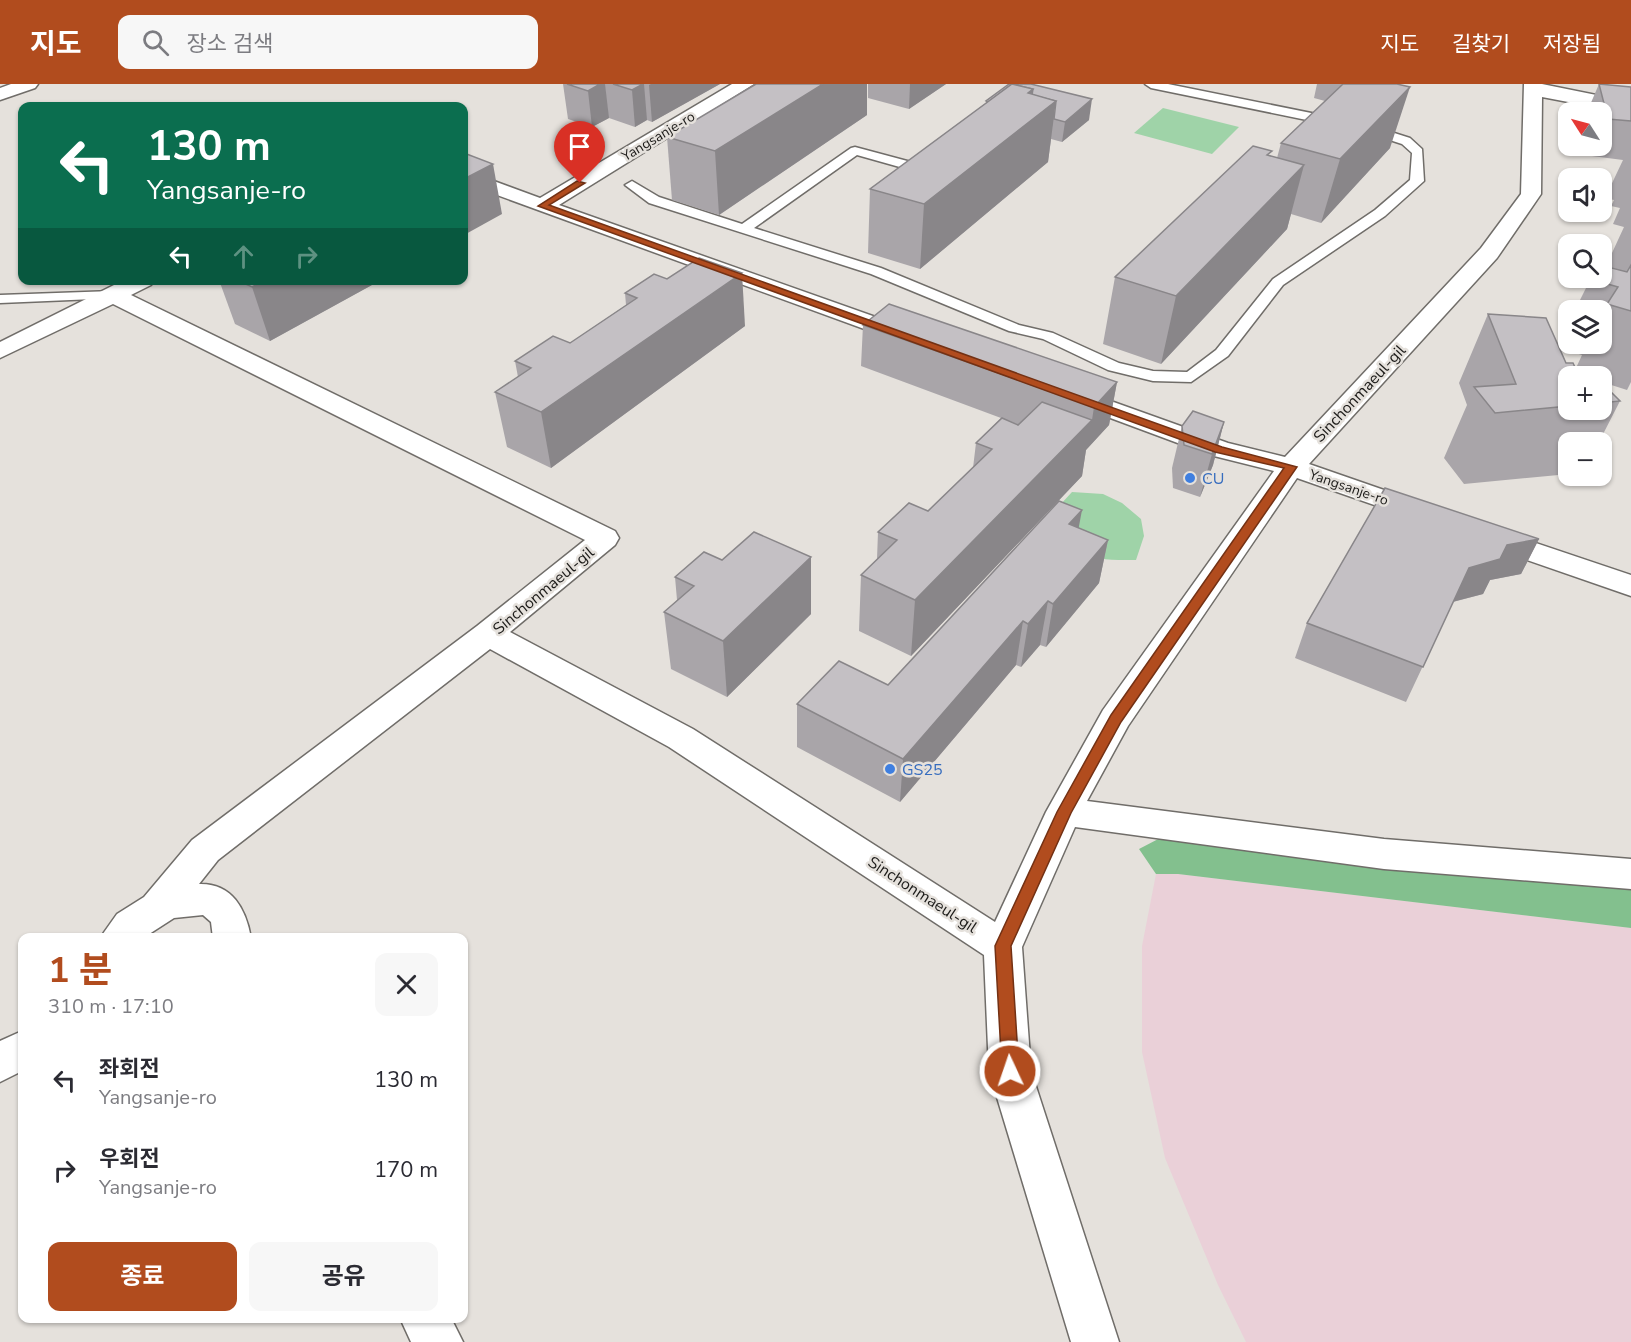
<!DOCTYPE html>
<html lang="ko">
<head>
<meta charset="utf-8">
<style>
  body { margin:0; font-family:"Nunito Sans","Noto Sans KR",sans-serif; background:#f7f7f7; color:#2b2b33; height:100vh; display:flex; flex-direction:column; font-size:22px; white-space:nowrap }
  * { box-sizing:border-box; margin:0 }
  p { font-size:20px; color:#7c7c81 }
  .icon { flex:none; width:33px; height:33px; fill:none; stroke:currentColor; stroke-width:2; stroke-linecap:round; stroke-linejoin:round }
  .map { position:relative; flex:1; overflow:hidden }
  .panel { position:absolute; left:18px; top:849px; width:450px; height:390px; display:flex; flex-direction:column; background:#fff; border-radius:12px; box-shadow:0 2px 4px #0004 }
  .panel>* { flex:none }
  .guide { position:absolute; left:18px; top:18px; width:450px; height:183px; border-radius:12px; box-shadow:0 2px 4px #0004; background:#0b6e4f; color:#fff; overflow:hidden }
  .needle { width:39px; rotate:306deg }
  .controls { position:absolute; left:1558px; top:18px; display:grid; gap:12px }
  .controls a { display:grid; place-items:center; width:54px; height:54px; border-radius:12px; background:#fff; box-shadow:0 2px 4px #0004; font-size:30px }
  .pin { position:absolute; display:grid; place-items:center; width:51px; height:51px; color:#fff; margin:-62px -26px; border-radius:50% 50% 50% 0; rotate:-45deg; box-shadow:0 0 6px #0007 }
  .pin .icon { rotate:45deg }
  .me { position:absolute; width:66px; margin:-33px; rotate:357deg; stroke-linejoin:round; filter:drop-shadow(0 0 4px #0008) }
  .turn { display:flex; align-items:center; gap:21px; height:126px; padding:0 30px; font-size:27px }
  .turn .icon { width:78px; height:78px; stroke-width:2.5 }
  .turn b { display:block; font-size:42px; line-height:51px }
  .lanes { display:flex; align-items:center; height:57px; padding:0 30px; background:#0003; justify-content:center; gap:30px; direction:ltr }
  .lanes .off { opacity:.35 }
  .round { display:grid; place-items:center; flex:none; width:63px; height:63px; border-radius:12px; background:#f7f7f7 }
  .headline { display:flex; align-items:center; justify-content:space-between; height:102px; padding:0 30px }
  h1 { font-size:36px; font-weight:700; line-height:45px; color:#b14c1e }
  .primary-button { display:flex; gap:12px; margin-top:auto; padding:12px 30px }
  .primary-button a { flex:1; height:69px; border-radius:12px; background:#b14c1e; color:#fff; font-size:24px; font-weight:700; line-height:69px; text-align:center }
  .primary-button a+a { background:#f7f7f7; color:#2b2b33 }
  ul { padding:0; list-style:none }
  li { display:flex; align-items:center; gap:18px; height:90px; padding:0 30px }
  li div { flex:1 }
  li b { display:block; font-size:22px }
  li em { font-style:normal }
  header { display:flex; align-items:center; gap:36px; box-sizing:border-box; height:84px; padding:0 30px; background:#b14c1e; color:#fff }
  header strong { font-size:28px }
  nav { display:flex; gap:33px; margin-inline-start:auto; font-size:21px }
  .search { width:420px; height:54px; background:#f7f7f7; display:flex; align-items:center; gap:15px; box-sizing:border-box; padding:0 21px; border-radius:12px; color:#7c7c81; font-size:22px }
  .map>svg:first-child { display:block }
  .industrial { fill:#ead0d8 }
  .green { fill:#9fd3a8 }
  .forest { fill:#83c08e }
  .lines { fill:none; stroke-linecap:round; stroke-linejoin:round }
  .service-casing { stroke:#706d69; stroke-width:3 }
  .minor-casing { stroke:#706d69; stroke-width:3 }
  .service { fill:#fff; fill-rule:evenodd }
  .minor { fill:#fff; fill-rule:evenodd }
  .wall { fill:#a9a5a9; fill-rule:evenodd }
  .shaded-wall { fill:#898689 }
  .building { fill:#c4c0c4; stroke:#898689; stroke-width:1.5 }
  .route { fill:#b14c1e; stroke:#733114; stroke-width:1.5 }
  .shop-dot { fill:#3f7fe0; stroke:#e5e1dc; stroke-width:2 }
  .labels { text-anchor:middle; stroke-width:5; stroke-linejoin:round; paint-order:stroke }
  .far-street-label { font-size:14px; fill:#1c1b19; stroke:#e5e1dc }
  .street-label { font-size:16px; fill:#1c1b19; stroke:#e5e1dc }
  .shop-label { font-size:16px; fill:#366cbe; stroke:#e5e1dc; text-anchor:start }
</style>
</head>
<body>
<header>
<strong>지도</strong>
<div class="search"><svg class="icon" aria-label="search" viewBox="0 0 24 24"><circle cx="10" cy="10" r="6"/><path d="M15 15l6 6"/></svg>장소 검색</div>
<nav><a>지도</a><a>길찾기</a><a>저장됨</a></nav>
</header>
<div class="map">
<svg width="1631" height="1258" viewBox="0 0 1631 1258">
  <rect width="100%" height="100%" fill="#e5e1dc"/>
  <!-- industrial -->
  <path class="industrial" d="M1156,790H1178L1631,844V1258H1246L1218,1201L1165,1074L1142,968V862Z"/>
  <!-- green -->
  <g class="green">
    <path d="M1163,24L1239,43L1212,70L1134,49Z"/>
    <path d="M1072,408L1103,410L1122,419L1141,435L1144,452L1136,476C1083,477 1083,471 1048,434Z"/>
  </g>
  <!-- forest -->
  <path class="forest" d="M1164,752L1631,803V844L1178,790H1156L1139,765Z"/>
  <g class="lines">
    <!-- service casing -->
    <g class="service-casing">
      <g id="service">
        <path d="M1145,0H1168L1336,34L1342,38L1336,42L1151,4Z"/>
        <path d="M1366,40L1410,54L1422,65L1424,97L1385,132L1283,201L1228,272L1191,298L1153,297L1108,286L1043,255L1009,247L871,190L649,119L625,101L632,97L659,113L742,140L851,64L855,63L926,82L927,85L921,89L857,71L754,144L881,184L1019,241L1053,249L1119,279L1153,287L1187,288L1216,266L1273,195L1375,126L1410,96L1412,69L1402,60L1362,47V41Z"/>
        <path d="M113,207L120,211L118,214L0,219V211Z"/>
      </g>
    </g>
    <!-- minor casing -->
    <g class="minor-casing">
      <g id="minor">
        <path d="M11,0H38L35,4L0,16V4Z"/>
        <path d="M732,0H754L559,121L918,248L921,253L918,258L909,260L900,258L464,99V86L540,114Z"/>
        <path d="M1524,0H1542L1631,18V30L1542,13L1541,110L1497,174L1309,380L1433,423L1437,429L1433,435L1423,438L1297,394L1128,642L1087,717L1384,755L1631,775V805L1384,785L1075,743L1022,863L1031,987L1119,1258H1071L989,987L984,871L669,663L490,565L218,776L199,800C232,799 246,825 251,854H213L211,838L203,831L174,834L143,854H100L117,830L144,813L192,756L477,542L585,456L113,220L0,274V258L124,196H154L151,201L131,211L615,447L619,454L615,461L510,548L693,645L995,838L1046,728L1103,626L1274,387L1210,371L1062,316L1058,311L1062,306L1071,303L1080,306L1228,359L1285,373L1481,164L1521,110Z"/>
        <path d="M1491,444L1631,491V512L1481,460L1477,453L1481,446Z"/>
        <path d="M22,947V987L0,998V957Z"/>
        <path d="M400,1234H451L463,1258H411Z"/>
      </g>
    </g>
    <!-- service -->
    <use href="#service" class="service"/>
    <!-- minor -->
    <use href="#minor" class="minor"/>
  </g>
  <!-- wall -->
  <g class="wall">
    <path d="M563,0H720L652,38L647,36L635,43L609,34L592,43L568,35Z"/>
    <path d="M868,0H946L909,25L868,14Z"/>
    <path d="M1317,0H1396L1390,64L1321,139L1291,130L1287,145L1161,280L1103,260L1115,193L1271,72L1277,74L1281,59L1325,17L1314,14Z"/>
    <path d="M1599,0L1631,3V298L1627,306L1602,298V292H1584L1578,291L1569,292V326H1602V299L1620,317L1599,358H1569V390L1464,400L1444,374L1467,321L1459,299L1488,230L1559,262L1569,240V260H1602V226H1575L1591,194H1602L1606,182L1624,143L1613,140L1620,124L1611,122L1614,116L1605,114L1623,76L1592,72L1589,62H1602V28H1587ZM1560,264L1582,271L1576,284L1566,279Z"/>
    <path d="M986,17L1089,36L1062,58L1051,55L1048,78L920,185L868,169L870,105L986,19Z"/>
    <path d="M867,31L719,131L672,116L667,53Z"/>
    <path d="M219,196H381L270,257L235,240Z"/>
    <path d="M625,209L745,242L551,384L507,363L495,308L518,293L515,277L570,259L626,221Z"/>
    <path d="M863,241L1117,298L1109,341L1086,366L1082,392L911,572L859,547L861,491L877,475L878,448L928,427L973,384L976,359L1001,334L861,282Z"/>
    <path d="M1224,338L1213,381L1200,413L1173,404L1172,384L1182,342Z"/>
    <path d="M1079,444L1108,456L1099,499L1046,563L1040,561L1021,583L1016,581L900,718L797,663V620L888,601Z"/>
    <path d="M1539,455L1521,490L1490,496L1483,510L1453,518L1406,618L1295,574L1307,539Z"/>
    <path d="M675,493L811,530L727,613L671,585L664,528L677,516Z"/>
  </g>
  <!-- shaded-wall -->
  <g class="shaded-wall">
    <path d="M600,0H605L609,34L592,43L588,7Z"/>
    <path d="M643,0H644L647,36L635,43L632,6Z"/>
    <path d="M651,0H720L652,38L649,1Z"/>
    <path d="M823,0H867V31L719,131L715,67Z"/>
    <path d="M910,0H946L909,25Z"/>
    <path d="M1410,3L1390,64L1321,139L1340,75Z"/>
    <path d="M1033,5L1056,17L1048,78L920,185L924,120L1028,9Z"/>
    <path d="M1092,15L1089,36L1062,58L1065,38Z"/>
    <path d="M493,80L502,130L464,151V95Z"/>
    <path d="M1304,81L1287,145L1161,280L1176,212Z"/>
    <path d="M742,189L745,242L551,384L541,328Z"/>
    <path d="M265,196H381L270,257L252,203Z"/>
    <path d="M1117,298L1109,341L1086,366L1082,392L911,572L915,516L1092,336L1094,323Z"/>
    <path d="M1224,338L1213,381L1200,413L1212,370Z"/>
    <path d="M1082,426L1074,469L1069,440Z"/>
    <path d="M1539,455L1521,490L1490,496L1483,510L1452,518L1469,484L1507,461Z"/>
    <path d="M1108,456L1099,499L1046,563L1053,520Z"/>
    <path d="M811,473V530L727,613L723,557Z"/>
    <path d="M1048,517L1040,561L1021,583L1028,540Z"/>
    <path d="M1023,537L1016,581L900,718L903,675Z"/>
  </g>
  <!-- building -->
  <g class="building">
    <path d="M567,0H600L588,7Z"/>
    <path d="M613,0H643L632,6Z"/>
    <path d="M756,0H823L715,67L667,53Z"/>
    <path d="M1009,0H1031L1092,15L1065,38L1054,35L1056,17L1032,11L1033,5L1012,0L988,18L986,17Z"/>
    <path d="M1012,0L1033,5L1028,9L1056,17L924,120L870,105Z"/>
    <path d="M1343,0H1397L1410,3L1340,75L1281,59Z"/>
    <path d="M1599,0L1631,3V37L1608,35Z"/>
    <path d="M1253,62L1272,67L1267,71L1304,81L1176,212L1115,193Z"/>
    <path d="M464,69L493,80L464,95Z"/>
    <path d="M699,174L742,189L541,328L495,308L531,284L515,277L553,252L570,259L637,214L625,209L654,190L667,195Z"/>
    <path d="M1631,181V227L1607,220L1618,203L1590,195L1591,194H1602V185L1604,182L1627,188Z"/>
    <path d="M237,196H265L252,203Z"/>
    <path d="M889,220L1117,298L1094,323L863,241Z"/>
    <path d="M1488,230L1546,234L1566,279H1573L1579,292H1569V322L1495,329L1474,303L1516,300Z"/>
    <path d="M1602,299L1620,317L1602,319Z"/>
    <path d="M1042,318L1092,336L915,516L861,491L897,456L878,448L909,419L928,427L992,365L976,359L1002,334L1018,341Z"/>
    <path d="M1193,327L1224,338L1212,370L1184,361L1182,342Z"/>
    <path d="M1385,404L1539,455L1507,461L1500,475L1469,484L1423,583L1307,539Z"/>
    <path d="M1059,417L1082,426L1069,440L1108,456L1053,520L1048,517L1028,540L1023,537L903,675L797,620L839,577L888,601Z"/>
    <path d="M754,448L811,473L723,557L664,528L694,502L675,493L704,468L722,476Z"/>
  </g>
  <!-- route -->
  <path class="route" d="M577,97L585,99L549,121L1222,363L1297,383L1121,638L1071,729L1011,862L1019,987L1016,993L1010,995L1004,993L1002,987L995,862L1057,728L1111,631L1284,384L1215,368L538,122Z"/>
  <!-- markers -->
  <g class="shop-dot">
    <circle cx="1190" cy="394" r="6"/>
    <circle cx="890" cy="685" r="6"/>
  </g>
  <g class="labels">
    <!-- far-street labels -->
    <g class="far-street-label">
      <text transform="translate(658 52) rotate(-31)" y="5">Yangsanje-ro</text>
      <text transform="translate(1349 403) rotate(19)" y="5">Yangsanje-ro</text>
    </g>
    <!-- street labels -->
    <g class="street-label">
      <text transform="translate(1359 309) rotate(-47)" y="6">Sinchonmaeul-gil</text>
      <text transform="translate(543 506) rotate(-40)" y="6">Sinchonmaeul-gil</text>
      <text transform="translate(923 810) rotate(33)" y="6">Sinchonmaeul-gil</text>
    </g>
    <!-- shop labels -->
    <g class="shop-label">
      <text x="1202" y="400">CU</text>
      <text x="902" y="691">GS25</text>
    </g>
  </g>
</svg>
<div class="controls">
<a><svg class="needle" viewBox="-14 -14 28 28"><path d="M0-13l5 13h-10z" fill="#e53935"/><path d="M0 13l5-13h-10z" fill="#7c7c81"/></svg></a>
<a><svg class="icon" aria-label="sound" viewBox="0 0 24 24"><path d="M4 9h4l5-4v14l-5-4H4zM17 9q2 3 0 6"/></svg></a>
<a><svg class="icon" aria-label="search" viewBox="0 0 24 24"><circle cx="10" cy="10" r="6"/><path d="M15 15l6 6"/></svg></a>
<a><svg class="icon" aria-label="layers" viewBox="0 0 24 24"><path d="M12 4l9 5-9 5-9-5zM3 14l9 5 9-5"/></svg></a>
<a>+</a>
<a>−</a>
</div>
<div class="pin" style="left:580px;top:99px;background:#d93025"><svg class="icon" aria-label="arrive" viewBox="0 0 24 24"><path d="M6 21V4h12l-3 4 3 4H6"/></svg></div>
<svg class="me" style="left:1010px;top:987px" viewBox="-20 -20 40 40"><circle r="17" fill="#b14c1e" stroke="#fff" stroke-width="3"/><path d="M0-11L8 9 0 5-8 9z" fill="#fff"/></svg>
<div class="guide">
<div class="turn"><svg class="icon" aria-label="left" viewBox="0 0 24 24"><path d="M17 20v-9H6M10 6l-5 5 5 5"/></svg><div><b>130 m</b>Yangsanje-ro</div></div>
<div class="lanes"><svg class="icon" aria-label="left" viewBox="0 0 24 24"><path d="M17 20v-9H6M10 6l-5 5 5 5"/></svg><svg class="icon off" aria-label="ahead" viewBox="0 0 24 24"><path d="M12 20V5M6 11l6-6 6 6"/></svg><svg class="icon off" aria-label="right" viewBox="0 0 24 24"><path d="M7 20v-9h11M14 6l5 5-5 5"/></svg></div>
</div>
<section class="panel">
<div class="headline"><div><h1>1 분</h1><p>310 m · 17:10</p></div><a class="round"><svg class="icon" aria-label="close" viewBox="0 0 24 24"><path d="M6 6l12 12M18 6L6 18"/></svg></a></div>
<ul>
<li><svg class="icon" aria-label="left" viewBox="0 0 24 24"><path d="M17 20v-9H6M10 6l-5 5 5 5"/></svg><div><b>좌회전</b><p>Yangsanje-ro</p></div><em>130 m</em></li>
<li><svg class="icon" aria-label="right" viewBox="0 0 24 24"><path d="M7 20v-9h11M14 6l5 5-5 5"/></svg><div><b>우회전</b><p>Yangsanje-ro</p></div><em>170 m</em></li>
</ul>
<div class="primary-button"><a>종료</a><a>공유</a></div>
</section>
</div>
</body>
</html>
